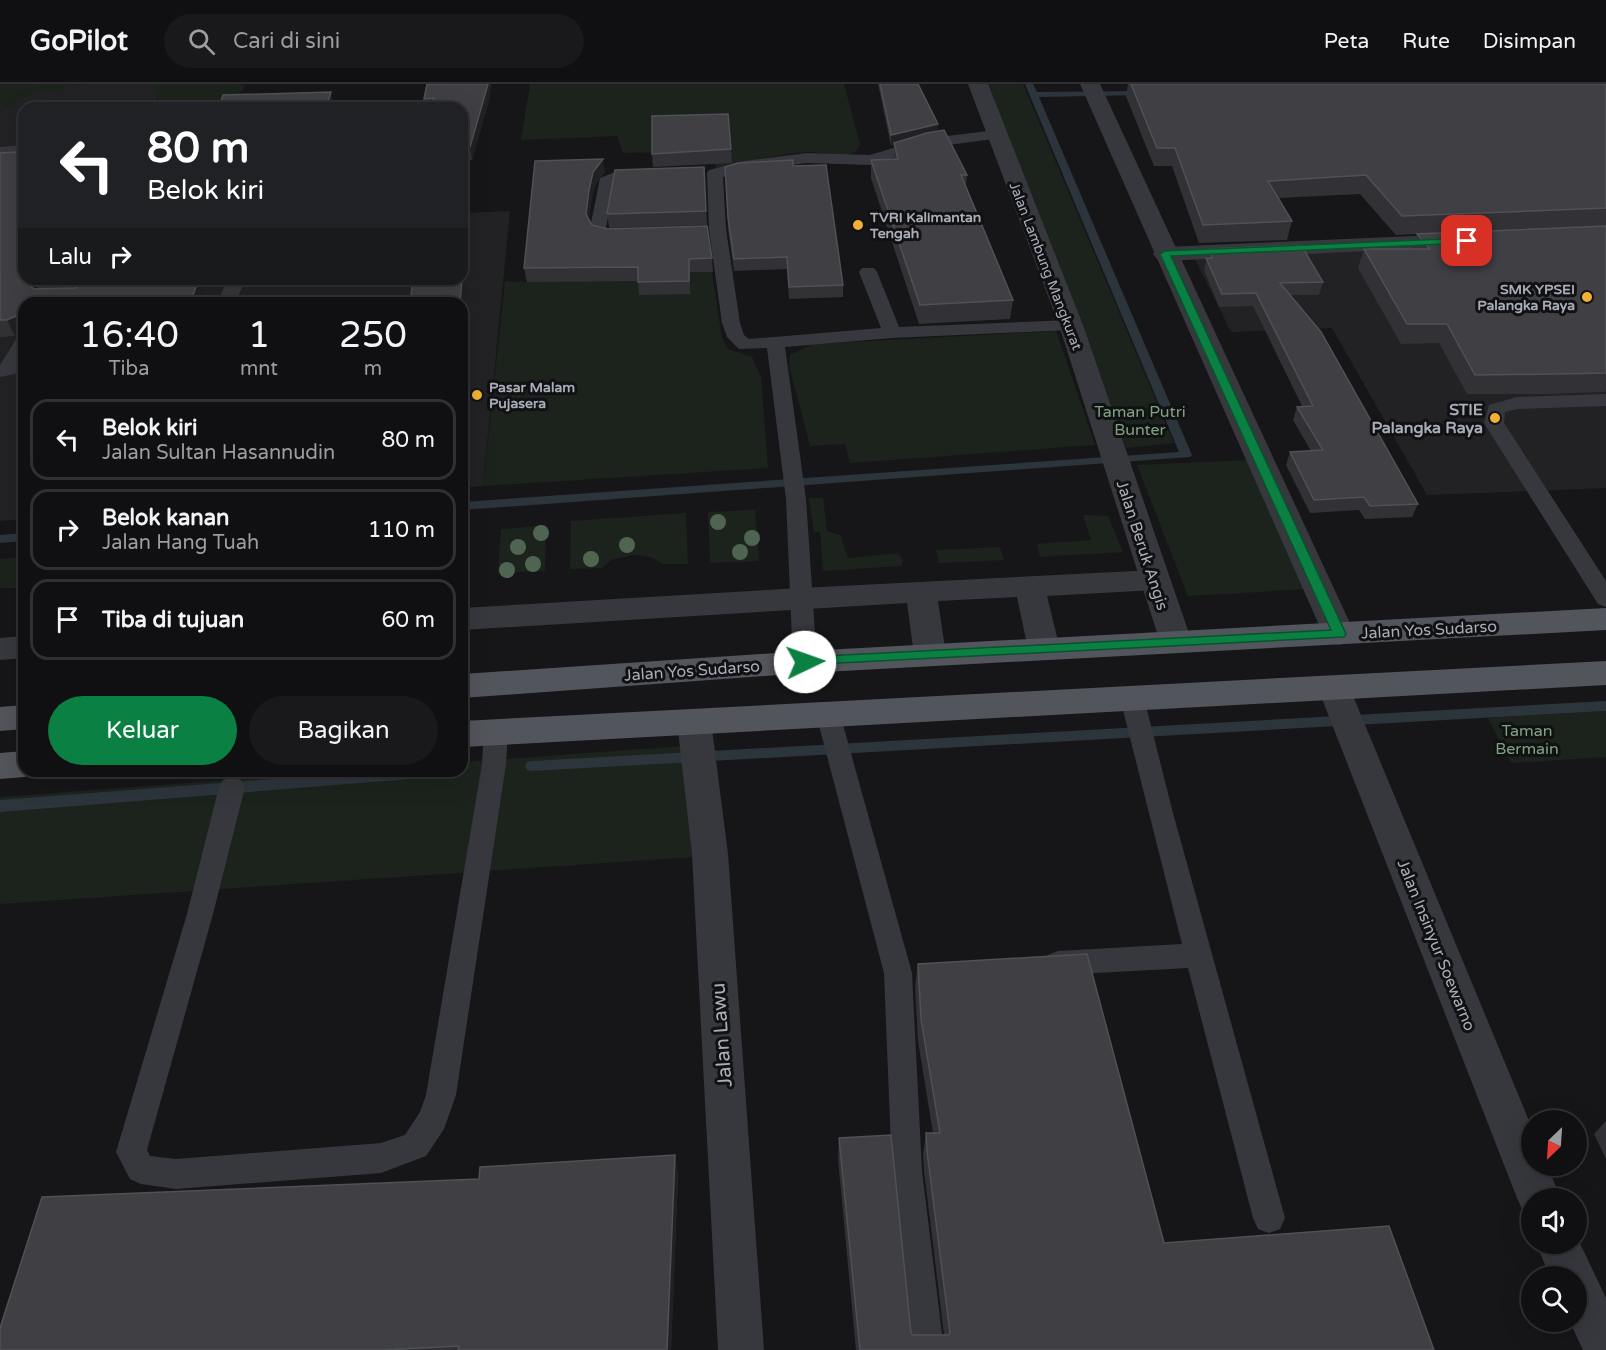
<!DOCTYPE html>
<html lang="id">
<head>
<meta charset="utf-8">
<style>
  body { margin:0; font-family:"Varela Round",sans-serif; background:#19191b; color:#f1f3f6; height:100vh; display:flex; flex-direction:column; font-size:22px; white-space:nowrap }
  * { box-sizing:border-box; margin:0 }
  p { font-size:20px; color:#9c9d9f }
  .icon { flex:none; width:33px; height:33px; fill:none; stroke:currentColor; stroke-width:2; stroke-linecap:round; stroke-linejoin:round }
  .map { position:relative; flex:1; overflow:hidden }
  .details { position:absolute; left:18px; top:213px; width:450px; height:480px; display:flex; flex-direction:column; background:#101012; border-radius:18px; box-shadow:0 6px 24px #0002,0 0 0 2px #303032 }
  .details>* { flex:none }
  .guide { position:absolute; left:18px; top:18px; width:450px; height:183px; border-radius:18px; box-shadow:0 6px 24px #0002,0 0 0 2px #303032; background:#202124; color:#fff; overflow:hidden }
  .needle { width:39px; rotate:205deg }
  .fabs { position:absolute; left:1521px; top:1026px; display:grid; gap:12px }
  .fabs a { display:grid; place-items:center; width:66px; height:66px; border-radius:50%; background:#101012; box-shadow:0 6px 24px #0002,0 0 0 2px #303032; font-size:30px }
  .pin { position:absolute; display:grid; place-items:center; width:51px; height:51px; color:#fff; margin:-26px; border-radius:12px; box-shadow:0 3px 9px #0006 }
  .me { position:absolute; width:66px; margin:-33px; rotate:87deg; stroke-linejoin:round; filter:drop-shadow(0 0 4px #0008) }
  .turn { display:flex; align-items:center; gap:21px; height:126px; padding:0 30px; font-size:27px }
  .turn .icon { width:78px; height:78px; stroke-width:2.5 }
  .turn b { display:block; font-size:42px; line-height:51px }
  .then { display:flex; align-items:center; height:57px; padding:0 30px; background:#0003; gap:12px; font-size:22px }
  .eta { display:flex; justify-content:space-evenly; align-items:center; height:102px; text-align:center }
  .eta b { font-size:36px; font-weight:600; line-height:42px }
  .cta { display:flex; gap:12px; margin-top:auto; padding:12px 30px }
  .cta a { flex:1; height:69px; border-radius:36px; background:#0b8043; color:#fff; font-size:24px; font-weight:600; line-height:69px; text-align:center }
  .cta a+a { background:#19191b; color:#f1f3f6 }
  ul { padding:0; list-style:none }
  li { display:flex; align-items:center; gap:18px; height:81px; margin:0 12px 9px; padding:0 18px; border:3px solid #303032; border-radius:18px }
  li div { flex:1 }
  li b { display:block; font-size:22px }
  li em { font-style:normal }
  header { display:flex; align-items:center; gap:36px; box-sizing:border-box; height:84px; padding:0 30px; background:#101012; border-bottom:2px solid #303032 }
  header strong { font-size:28px }
  nav { display:flex; gap:33px; margin-inline-start:auto; font-size:21px }
  .search { width:420px; height:54px; background:#19191b; display:flex; align-items:center; gap:15px; box-sizing:border-box; padding:0 21px; border-radius:33px; color:#9c9d9f; font-size:22px }
  .map>svg:first-child { display:block }
  .built { fill:#222225 }
  .green { fill:#1c231d }
  .lines { fill:none; stroke-linecap:round; stroke-linejoin:round }
  .stream { fill:#2c353c; fill-rule:evenodd }
  .service { fill:#37383d; fill-rule:evenodd }
  .minor { fill:#37383d; fill-rule:evenodd }
  .tertiary { fill:#37383d; fill-rule:evenodd }
  .primary { fill:#53555c; fill-rule:evenodd }
  .tree { fill:#506452 }
  .wall { fill:#323236 }
  .shaded-wall { fill:#212124 }
  .building { fill:#3f3f44; stroke:#4f5156; stroke-width:1.5 }
  .route { fill:#0b8043; stroke:#07532c; stroke-width:1.5 }
  .poi-dot { fill:#f2b134; stroke:#111113; stroke-width:2 }
  .labels { text-anchor:middle; stroke-width:6; stroke-linejoin:round; paint-order:stroke }
  .far-poi-label { font-size:14px; font-weight:bold; fill:#a8adb8; stroke:#111113; text-anchor:start }
  .far-street-label { font-size:14px; fill:#a8adb8; stroke:#111113 }
  .poi-label { font-size:16px; font-weight:bold; fill:#a8adb8; stroke:#111113; text-anchor:end }
  .park-label { font-size:16px; fill:#7fa381; stroke:#111113 }
  .street-label { font-size:16px; fill:#a8adb8; stroke:#111113 }
  .near-street-label { font-size:20px; fill:#a8adb8; stroke:#111113 }
</style>
</head>
<body>
<header>
<strong>GoPilot</strong>
<div class="search"><svg class="icon" aria-label="search" viewBox="0 0 24 24"><circle cx="10" cy="10" r="6"/><path d="M15 15l6 6"/></svg>Cari di sini</div>
<nav><a>Peta</a><a>Rute</a><a>Disimpan</a></nav>
</header>
<div class="map">
<svg width="1606" height="1266" viewBox="0 0 1606 1266">
  <rect width="100%" height="100%" fill="#161618"/>
  <!-- built -->
  <g class="built">
    <path d="M0,0H165L152,24H24V195H462V129L510,127L483,402L462,404V219H24V435L0,437Z"/>
    <path d="M1606,156V404L1427,411L1332,244L1231,248L1194,173Z"/>
  </g>
  <!-- green -->
  <g class="green">
    <path d="M0,0H87L34,8L0,28Z"/>
    <path d="M154,0H238L245,2C230,30 189,24 161,24Z"/>
    <path d="M530,0H844L860,60C858,66 854,70 847,71C835,72 822,68 809,68C777,70 747,78 716,85L714,67L623,69L617,52L521,56Z"/>
    <path d="M984,0H1023L1174,359L1126,364Z"/>
    <path d="M710,175L722,254L728,265L752,273L761,293L768,384L483,402L505,197L528,198Z"/>
    <path d="M1056,247L1095,361L850,379L845,360L810,362L789,281L790,271L814,260Z"/>
    <path d="M1249,376L1309,505L1188,512L1137,381Z"/>
    <path d="M809,414H823L827,447L840,451L848,474L898,469L903,476L901,482L823,487L820,448H814Z"/>
    <path d="M755,426L759,477L710,479L708,428Z"/>
    <path d="M686,429L688,480H664L650,473L633,471L611,476L602,484L570,485L571,437Z"/>
    <path d="M1083,431L1108,432L1123,468L1040,473L1037,460L1091,456Z"/>
    <path d="M546,441L545,487L498,489L501,445Z"/>
    <path d="M1000,463L1004,476L939,479L936,466Z"/>
    <path d="M24,473V504H0V475Z"/>
    <path d="M1606,627V673L1511,679L1488,634Z"/>
    <path d="M683,662L694,773L0,820V713L346,687H462V678Z"/>
  </g>
  <g class="lines">
    <!-- stream -->
    <g class="stream">
      <path d="M1025,0H1033L1037,8L1144,7L1148,9L1144,11L1039,13L1192,371L1190,373L462,426V418L1179,368Z"/>
      <path d="M24,449V457L0,459V451Z"/>
      <path d="M1606,617V627L532,687L527,686L525,682L527,678L532,677Z"/>
      <path d="M378,687H454L452,691L447,692L0,728V716Z"/>
    </g>
    <!-- service -->
    <g class="service">
      <path d="M996,46L1001,48L1004,51L1001,54L925,64L871,81L807,79L747,86L723,93L726,145L740,239L744,251L749,255L881,244L859,188L862,184H874L877,188L899,243L1071,236L1077,237L1080,241L1077,245L1071,246L892,254L785,263L806,415L817,578L813,584L805,586L797,584L793,578L786,415L767,264L739,265L727,253L722,239L709,145L707,89L709,86L744,77L807,69L870,71L923,55Z"/>
      <path d="M24,61V71L0,73V63Z"/>
      <path d="M647,85L655,90L653,93L621,95L614,99L606,144L631,146L633,150L631,154L609,156L594,152L590,144L600,94L620,86Z"/>
      <path d="M228,195H246L235,219H217Z"/>
      <path d="M24,251C24,266 24,277 15,290L0,293V281L18,252Z"/>
      <path d="M1606,310V322L1518,325L1505,328L1504,339L1606,497V523L1598,520L1484,339L1489,321L1517,313Z"/>
      <path d="M1132,605L1140,608L1144,614L1173,729L1285,1134L1280,1145L1269,1149L1258,1145L1253,1134L1188,884L1058,891L1048,887L1044,879L1048,871L1058,867L1182,860L1120,614L1124,608Z"/>
      <path d="M828,621L836,624L840,630L912,889L922,1087L944,1266H910L892,1087L884,889L816,630L820,624Z"/>
      <path d="M496,639L505,642L508,648L506,680L456,1011L444,1045L426,1072L381,1089L176,1105L141,1100L130,1095L116,1068L187,830L219,703L223,696L232,693L241,696L245,703L213,830L147,1066L150,1072L176,1075L381,1059L405,1051L420,1028L426,1011L482,680L484,648L487,642Z"/>
    </g>
    <!-- minor -->
    <g class="minor">
      <path d="M1460,150L1468,152L1472,157L1468,162L1165,177L1157,175L1153,170L1157,165L1165,163Z"/>
      <path d="M1155,486L1166,489L1170,496L1166,503L1155,506L1047,512L1060,565L1055,573L1044,576L1033,573L1028,565L1017,513L938,517L946,571L941,579L930,582L919,579L914,571L907,519L462,546V524L801,504Z"/>
      <path d="M24,552V574L0,576V554Z"/>
      <path d="M1335,595L1346,599L1351,607L1532,1044V1082H1547L1561,1114H1532V1132L1524,1129L1517,1114L1319,607L1324,599Z"/>
      <path d="M694,625L706,628L711,637L728,770L764,1266H718L692,770L677,637L682,628Z"/>
      <path d="M1576,1151L1606,1214V1266H1583L1570,1238H1576V1192H1550L1536,1160H1576Z"/>
    </g>
    <!-- tertiary -->
    <g class="tertiary">
      <path d="M968,0H988L1083,241L1192,558L1187,566L1176,569L1165,566L1160,558L1059,241Z"/>
      <path d="M1080,0H1100L1355,550L1350,558L1339,561L1328,558L1323,550Z"/>
    </g>
    <!-- primary -->
    <g class="primary">
      <path d="M1606,524V546L805,589L462,614V590L805,567Z"/>
      <path d="M1606,577V601L462,663V637Z"/>
      <path d="M24,621V645L0,647V623Z"/>
      <path d="M24,667V687H37L36,689L24,693L0,695V669Z"/>
    </g>
  </g>
  <!-- trees -->
  <g class="tree">
    <circle cx="718" cy="438" r="8"/>
    <circle cx="541" cy="449" r="8"/>
    <circle cx="752" cy="454" r="8"/>
    <circle cx="627" cy="461" r="8"/>
    <circle cx="518" cy="463" r="8"/>
    <circle cx="740" cy="468" r="8"/>
    <circle cx="591" cy="475" r="8"/>
    <circle cx="533" cy="480" r="8"/>
    <circle cx="507" cy="486" r="8"/>
  </g>
  <!-- wall -->
  <g class="wall">
    <path d="M427,0H491L489,16L472,76H462V24H426L424,15Z"/>
    <path d="M878,0H918L937,47L967,91L966,102L1013,216L1010,235L919,240L871,94V76L894,75V62H891Z"/>
    <path d="M1128,0H1606V305L1605,308L1546,310H1467L1439,259L1401,260L1358,184L1364,165H1412L1417,150L1456,148L1396,151L1360,110L1279,114L1292,137L1287,156L1199,159L1172,82H1154L1126,12Z"/>
    <path d="M731,65L732,79L653,83L652,70Z"/>
    <path d="M20,68L24,195H211L202,219H24V249L15,252L0,253V69Z"/>
    <path d="M793,81L843,201V213L789,215L787,185L734,187L728,145L725,83Z"/>
    <path d="M704,83L707,141L610,144L609,143L607,129Z"/>
    <path d="M605,88L595,101L591,119L589,135L592,141L712,174L713,188H690V210L639,211L638,197L527,198L524,184Z"/>
    <path d="M1209,165L1323,198L1319,211H1290L1418,420L1412,433L1365,435L1359,426L1310,429L1286,381L1290,368L1311,367L1293,336L1297,323L1302,322L1253,222L1219,223L1204,186Z"/>
    <path d="M918,880L1164,1159L1434,1266H856L838,1075L839,1054L911,1249L913,1251H944L924,1087L923,1070L926,1049H933L918,957L915,902Z"/>
    <path d="M1606,1037V1075L1594,1050Z"/>
    <path d="M675,1071L678,1093L671,1266H0L479,1095Z"/>
  </g>
  <!-- shaded-wall -->
  <g class="shaded-wall">
    <path d="M488,0H491L489,16L472,76L470,63Z"/>
    <path d="M331,8L335,24H326Z"/>
    <path d="M938,40L937,51L894,59V62H891V51Z"/>
    <path d="M603,75L605,88L595,101L591,119L588,144L586,130L589,106L593,88Z"/>
    <path d="M464,174L466,188L462,246V219H460Z"/>
    <path d="M30,195H34L40,209L35,215L27,199Z"/>
    <path d="M199,195H211L202,219H190Z"/>
    <path d="M16,232L24,249L15,252L7,236Z"/>
    <path d="M675,1071L678,1093L671,1266H667Z"/>
  </g>
  <!-- building -->
  <g class="building">
    <path d="M427,0H488L470,63H462V24H430L434,14L424,15Z"/>
    <path d="M880,0H918L938,40L891,51Z"/>
    <path d="M1131,0H1606V124L1402,132L1366,91L1268,97L1292,137L1203,141L1175,64H1157Z"/>
    <path d="M331,8L326,24H147L150,18L221,17L223,11Z"/>
    <path d="M728,30L731,65L652,70V32Z"/>
    <path d="M944,46L967,91H961L1013,216L920,221L871,76L898,75L894,59L927,49Z"/>
    <path d="M22,64H24V195H30L27,199L34,205L76,204L81,197L80,195H199L190,219H24V235H18L16,232L7,236H0V69L20,68Z"/>
    <path d="M603,75L593,88L589,106L586,130L592,141L608,145L707,142L712,174L689,175V197L638,198V183L524,184L535,77Z"/>
    <path d="M793,76V82L826,81L843,201L789,203L787,173L734,175L728,133L725,83L738,79Z"/>
    <path d="M704,83L706,127L609,130L607,129L615,86Z"/>
    <path d="M1606,142V289L1555,290L1475,291L1447,240H1407L1364,165H1430L1417,150Z"/>
    <path d="M1301,161L1323,198L1280,199L1321,248L1418,420L1370,422L1364,413L1314,416L1290,368L1323,366L1297,323L1313,322L1256,209L1222,210L1206,174H1212L1209,165Z"/>
    <path d="M462,174H464L462,194Z"/>
    <path d="M413,195H462L460,219H410Z"/>
    <path d="M1087,870L1164,1159L1389,1142L1434,1266H860L839,1054L891,1051L911,1249L913,1251H948L950,1249L927,1067L926,1049H940L921,935L918,880Z"/>
    <path d="M675,1071L667,1266H458L459,1262L383,1266H0V1244L42,1113L479,1095L480,1083Z"/>
  </g>
  <!-- route -->
  <path class="route" d="M1467,154L1471,157L1470,159L1171,172L1346,550L1344,553L800,581L798,578L800,574L805,573L1331,546L1160,170L1165,167Z"/>
  <!-- markers -->
  <g class="poi-dot">
    <circle cx="858" cy="141" r="6"/>
    <circle cx="1587" cy="213" r="6"/>
    <circle cx="477" cy="311" r="6"/>
    <circle cx="1495" cy="334" r="6"/>
  </g>
  <g class="labels">
    <!-- far-poi labels -->
    <g class="far-poi-label">
      <text x="870" y="138">TVRI Kalimantan<tspan x="870" dy="16">Tengah</tspan></text>
      <text x="1575" y="210" text-anchor="end">SMK YPSEI<tspan x="1575" dy="16">Palangka Raya</tspan></text>
      <text x="489" y="308">Pasar Malam<tspan x="489" dy="16">Pujasera</tspan></text>
    </g>
    <!-- far-street labels -->
    <g class="far-street-label">
      <text transform="translate(1046 182) rotate(69)" y="5">Jalan Lambung Mangkurat</text>
    </g>
    <!-- poi labels -->
    <g class="poi-label">
      <text x="1483" y="331">STIE<tspan x="1483" dy="18">Palangka Raya</tspan></text>
    </g>
    <!-- park labels -->
    <g class="park-label">
      <text x="1140" y="333">Taman Putri<tspan x="1140" dy="18">Bunter</tspan></text>
      <text x="1527" y="652">Taman<tspan x="1527" dy="18">Bermain</tspan></text>
    </g>
    <!-- street labels -->
    <g class="street-label">
      <text transform="translate(1143 461) rotate(72)" y="6">Jalan Beruk Angis</text>
      <text transform="translate(1429 545) rotate(-3)" y="6">Jalan Yos Sudarso</text>
      <text transform="translate(692 586) rotate(-4)" y="6">Jalan Yos Sudarso</text>
      <text transform="translate(1437 861) rotate(68)" y="6">Jalan Insinyur Soewarno</text>
    </g>
    <!-- near-street labels -->
    <g class="near-street-label">
      <text transform="translate(721 951) rotate(-94)" y="7">Jalan Lawu</text>
    </g>
  </g>
</svg>
<div class="fabs">
<a><svg class="needle" viewBox="-14 -14 28 28"><path d="M0-13l5 13h-10z" fill="#e53935"/><path d="M0 13l5-13h-10z" fill="#9c9d9f"/></svg></a>
<a><svg class="icon" aria-label="sound" viewBox="0 0 24 24"><path d="M4 9h4l5-4v14l-5-4H4zM17 9q2 3 0 6"/></svg></a>
<a><svg class="icon" aria-label="search" viewBox="0 0 24 24"><circle cx="10" cy="10" r="6"/><path d="M15 15l6 6"/></svg></a>
</div>
<div class="pin" style="left:1467px;top:157px;background:#d93025"><svg class="icon" aria-label="arrive" viewBox="0 0 24 24"><path d="M6 21V4h12l-3 4 3 4H6"/></svg></div>
<svg class="me" style="left:805px;top:578px" viewBox="-20 -20 40 40"><circle r="19" fill="#fff"/><path d="M0-13L10 11 0 6-10 11z" fill="#0b8043"/></svg>
<div class="guide">
<div class="turn"><svg class="icon" aria-label="left" viewBox="0 0 24 24"><path d="M17 20v-9H6M10 6l-5 5 5 5"/></svg><div><b>80 m</b>Belok kiri</div></div>
<div class="then">Lalu<svg class="icon" aria-label="right" viewBox="0 0 24 24"><path d="M7 20v-9h11M14 6l5 5-5 5"/></svg></div>
</div>
<section class="details">
<div class="eta">
<div><b>16:40</b><p>Tiba</p></div>
<div><b>1</b><p>mnt</p></div>
<div><b>250</b><p>m</p></div>
</div>
<ul>
<li><svg class="icon" aria-label="left" viewBox="0 0 24 24"><path d="M17 20v-9H6M10 6l-5 5 5 5"/></svg><div><b>Belok kiri</b><p>Jalan Sultan Hasannudin</p></div><em>80 m</em></li>
<li><svg class="icon" aria-label="right" viewBox="0 0 24 24"><path d="M7 20v-9h11M14 6l5 5-5 5"/></svg><div><b>Belok kanan</b><p>Jalan Hang Tuah</p></div><em>110 m</em></li>
<li><svg class="icon" aria-label="arrive" viewBox="0 0 24 24"><path d="M6 21V4h12l-3 4 3 4H6"/></svg><div><b>Tiba di tujuan</b></div><em>60 m</em></li>
</ul>
<div class="cta"><a>Keluar</a><a>Bagikan</a></div>
</section>
</div>
</body>
</html>
